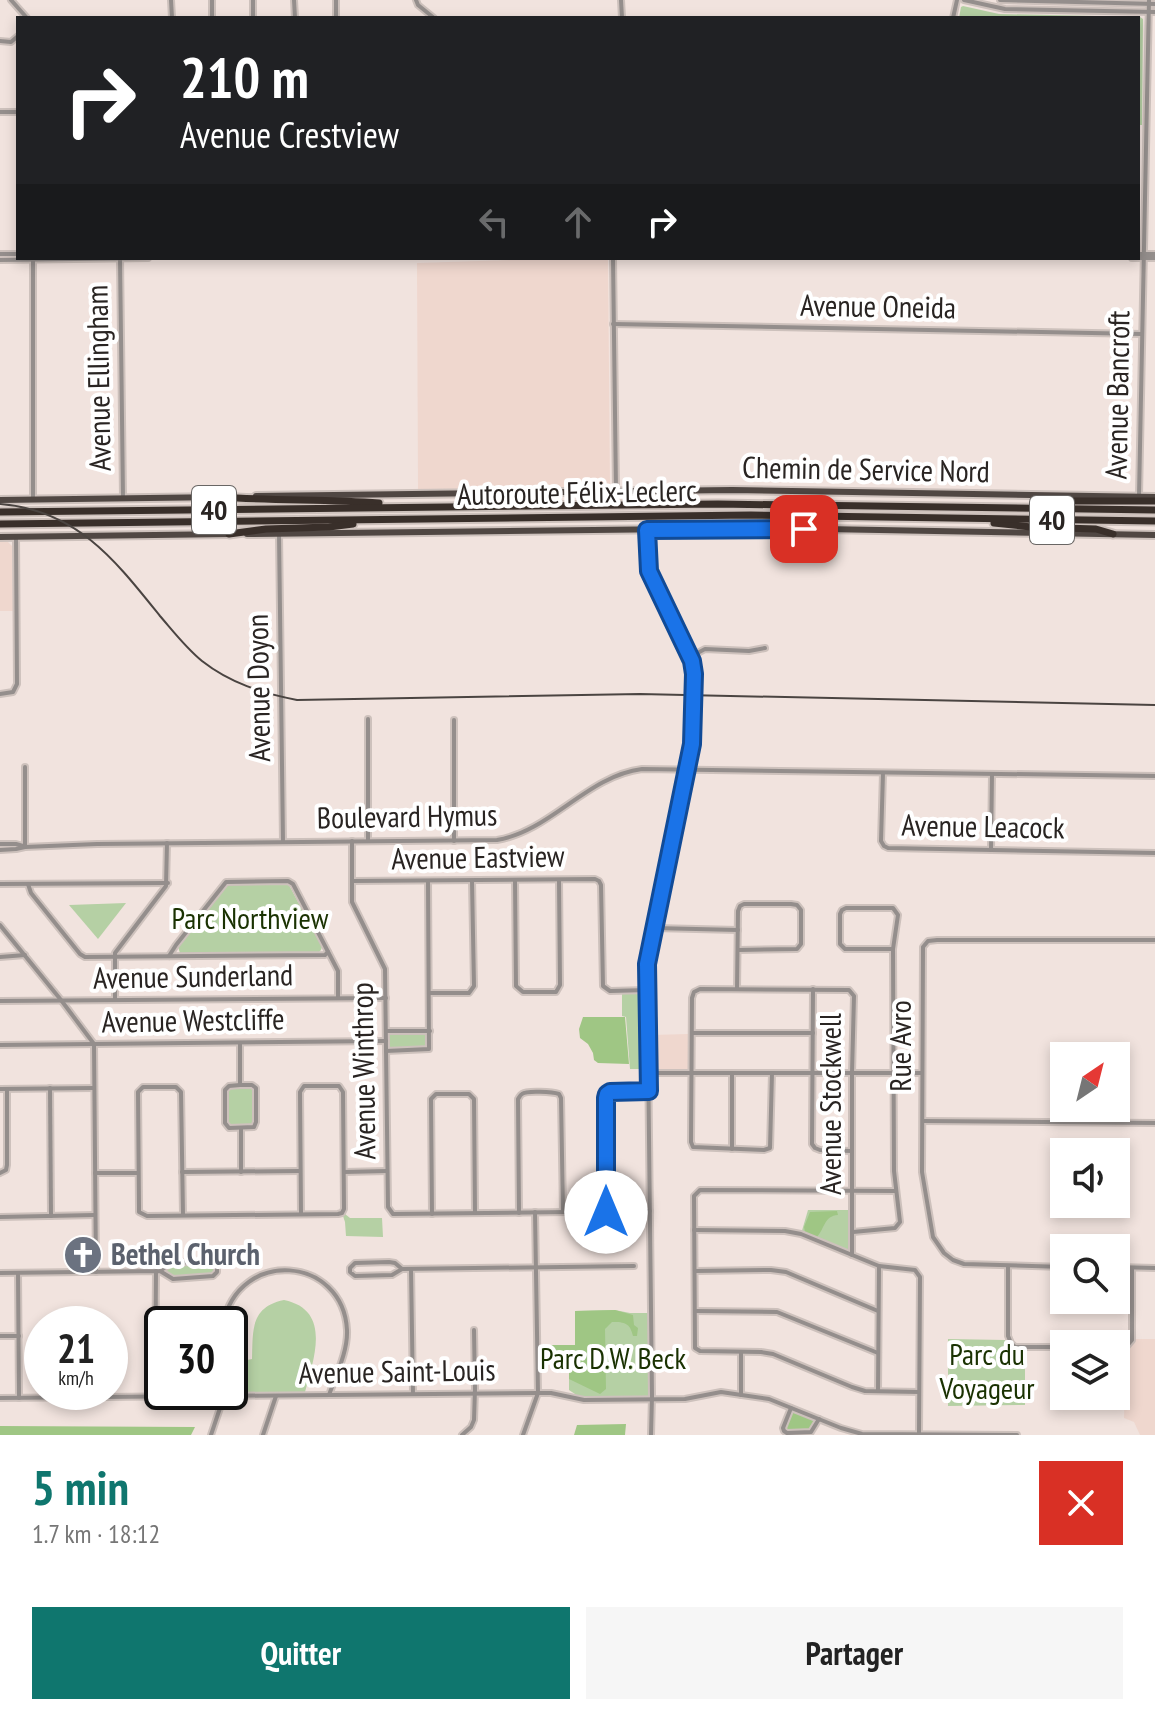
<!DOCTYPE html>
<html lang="fr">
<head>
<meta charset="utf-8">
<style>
  body { margin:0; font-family:"PT Sans Narrow",sans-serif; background:#f6f6f6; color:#222; height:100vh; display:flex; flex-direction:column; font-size:30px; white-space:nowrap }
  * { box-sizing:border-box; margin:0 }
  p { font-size:26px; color:#767676 }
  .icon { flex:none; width:44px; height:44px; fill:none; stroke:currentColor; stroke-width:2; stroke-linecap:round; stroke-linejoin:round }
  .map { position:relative; height:1435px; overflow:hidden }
  .side { display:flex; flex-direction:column; background:#fff; flex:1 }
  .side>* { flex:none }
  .hud { position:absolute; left:16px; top:16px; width:1124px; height:244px; border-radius:0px; box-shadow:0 4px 12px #0003; background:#202124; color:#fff; overflow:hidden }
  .needle { width:52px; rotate:35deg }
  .controls { position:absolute; left:1050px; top:1042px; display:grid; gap:16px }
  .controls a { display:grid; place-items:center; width:80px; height:80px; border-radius:0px; background:#fff; box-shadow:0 4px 12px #0003; font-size:40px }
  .speed { position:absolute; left:24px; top:1306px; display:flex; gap:16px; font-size:40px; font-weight:700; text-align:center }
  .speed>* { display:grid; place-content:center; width:104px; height:104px; border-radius:50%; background:#fff; box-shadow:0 4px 12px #0003; line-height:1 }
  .speed small { font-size:20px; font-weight:400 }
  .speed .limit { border:4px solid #111; border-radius:12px; background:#fff; color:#111 }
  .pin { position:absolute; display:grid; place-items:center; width:68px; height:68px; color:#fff; margin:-34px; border-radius:16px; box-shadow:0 4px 12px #0006 }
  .me { position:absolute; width:88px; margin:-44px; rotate:0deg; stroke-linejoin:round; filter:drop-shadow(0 0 6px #0008) }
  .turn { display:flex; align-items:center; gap:28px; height:168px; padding:0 32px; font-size:36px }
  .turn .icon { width:104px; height:104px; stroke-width:2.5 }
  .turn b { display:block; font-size:56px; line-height:68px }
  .lanes { display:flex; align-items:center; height:76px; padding:0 32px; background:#0003; justify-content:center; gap:40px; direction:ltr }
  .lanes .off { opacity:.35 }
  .round { display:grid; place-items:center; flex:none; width:84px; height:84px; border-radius:0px; background:#f6f6f6 }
  .overview { display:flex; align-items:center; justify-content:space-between; height:136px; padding:0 32px }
  h1 { font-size:48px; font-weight:700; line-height:60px; color:#0f766e }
  .action { display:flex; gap:16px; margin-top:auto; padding:16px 32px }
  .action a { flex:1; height:92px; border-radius:0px; background:#0f766e; color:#fff; font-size:32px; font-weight:700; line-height:92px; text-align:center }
  .action a+a { background:#f6f6f6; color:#222 }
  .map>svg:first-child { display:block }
  .commercial { fill:#efd7ce }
  .green { fill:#b5d0a4 }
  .forest { fill:#9fc684 }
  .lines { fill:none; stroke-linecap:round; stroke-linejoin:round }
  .minor-casing { stroke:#cdc1bc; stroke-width:8 }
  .major-casing { stroke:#cdc1bc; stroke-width:10 }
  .highway-casing { stroke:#cdc1bc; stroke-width:11 }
  .minor { stroke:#948e8c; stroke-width:4 }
  .major { stroke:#504743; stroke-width:6 }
  .highway { stroke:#392f2a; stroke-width:7 }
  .tram { stroke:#4a4441; stroke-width:2 }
  .route-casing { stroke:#114b97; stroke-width:20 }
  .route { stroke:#1a73e8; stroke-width:14 }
  .labels { text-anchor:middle; stroke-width:8; stroke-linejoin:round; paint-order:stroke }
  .shield { fill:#fff; stroke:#696664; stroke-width:2 }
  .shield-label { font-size:28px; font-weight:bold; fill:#292422 }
  .street-label { font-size:30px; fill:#292422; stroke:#fff }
  .park-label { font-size:30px; fill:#1a3202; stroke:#fff }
  .worship-label { font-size:30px; font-weight:bold; fill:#5b616d; stroke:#fff; text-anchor:start }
</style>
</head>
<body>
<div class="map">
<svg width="1155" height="1435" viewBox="0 0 1155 1435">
  <rect width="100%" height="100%" fill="#f1e3de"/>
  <!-- commercial -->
  <g class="commercial">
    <path d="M568,258H608L610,488L418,489L417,263Z"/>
    <path d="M0,541L8,542L12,546L13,611H0Z"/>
    <path d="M688,1034L689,1069H652V1035Z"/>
    <path d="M1134,1339H1155V1435H1140L1134,1422L1124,1418L1126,1350Z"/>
  </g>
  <!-- green -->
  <g class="green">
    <path d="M963,6L999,14L1140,17L1143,19L1142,125H1138V18H959L961,7Z"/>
    <path d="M229,884L289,885L322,947L321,950L318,953H180L178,947L226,886Z"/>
    <path d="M126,903L98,939L69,905Z"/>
    <path d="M622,994H640L644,997V1069H630L626,1017L622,1016Z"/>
    <path d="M389,1032H427V1047L389,1048Z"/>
    <path d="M252,1085L256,1088V1122L254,1127L226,1126L227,1087Z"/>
    <path d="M808,1210H852V1255L801,1234Z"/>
    <path d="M345,1214L350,1218H382L383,1237L346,1236L345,1222L343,1216Z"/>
    <path d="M212,1261L217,1264V1272L213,1276L173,1279L160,1271L167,1265Z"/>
    <path d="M284,1300C332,1310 314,1358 305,1392L246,1393L247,1360L252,1359C253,1331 250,1307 284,1300Z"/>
    <path d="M615,1310L630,1313H651L652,1399L584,1400L569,1390V1364L537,1361V1345H575V1311Z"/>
    <path d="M948,1339L1005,1340L1013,1349H1025V1405L948,1406Z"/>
  </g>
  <!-- forest -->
  <g class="forest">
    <path d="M583,1017H625L629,1064L598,1063L594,1060L593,1053L588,1044L580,1038L579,1029Z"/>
    <path d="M837,1211L838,1215C824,1216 825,1228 817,1237L805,1232L804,1227L810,1212Z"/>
    <path d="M575,1311L615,1310L633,1315L634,1325L638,1328L637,1336H633C630,1323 625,1322 612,1322L605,1329L606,1389L600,1394L569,1379V1364L543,1362L542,1345H575Z"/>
    <path d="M791,1408L819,1419L811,1432L784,1431Z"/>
    <path d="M626,1424L625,1435H574L577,1425Z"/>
    <path d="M0,1426L195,1427L191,1435H0Z"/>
  </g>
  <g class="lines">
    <!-- minor casing -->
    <g class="minor-casing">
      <g id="minor">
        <path d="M11,0L27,18"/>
        <path d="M171,0L172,18"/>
        <path d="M212,0V18"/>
        <path d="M253,0V18"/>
        <path d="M294,0L295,18"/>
        <path d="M416,0L418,5L434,18"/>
        <path d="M621,0L622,18"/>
        <path d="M964,0L1005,9L1155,12"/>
        <path d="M1000,0L1155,4"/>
        <path d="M336,18V0"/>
        <path d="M953,18L957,0"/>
        <path d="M0,41L11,42L18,36"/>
        <path d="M0,112H18"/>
        <path d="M0,254H18"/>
        <path d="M1138,254H1155"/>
        <path d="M33,258V499"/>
        <path d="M120,258L123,498"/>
        <path d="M613,258L616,491"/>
        <path d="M1132,258H1155"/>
        <path d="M0,260L148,258"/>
        <path d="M613,324L1142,334"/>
        <path d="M1139,496L1149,0"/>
        <path d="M647,530L649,571L691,659L694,674L692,744L647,964L652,1396L651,1435"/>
        <path d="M279,534L283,842"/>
        <path d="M690,657L705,649L749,651L765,648"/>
        <path d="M0,694L13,692L17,684L16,536"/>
        <path d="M368,719V841"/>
        <path d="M454,720V841"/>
        <path d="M25,767V847"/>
        <path d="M883,773L881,841L884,846L888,848L1155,853"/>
        <path d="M352,841V902L385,969L388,1207L393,1214L650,1211"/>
        <path d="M0,844H16L23,846"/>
        <path d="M0,850L16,849L25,847L97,844L497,840C551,831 587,776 642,769L1155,776"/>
        <path d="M991,850L992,774"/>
        <path d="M515,880L516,986L523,992H556L560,985L559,880"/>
        <path d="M352,881L595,879L599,881L601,885L603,986L610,991L648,990"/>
        <path d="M0,884L168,883"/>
        <path d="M28,884L31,893L80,954L85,957L325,955L328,952"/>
        <path d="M0,925L61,1000L94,1044L96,1272"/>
        <path d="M654,928L738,930"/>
        <path d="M169,956L176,945L226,882L288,881L293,884L338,971V997"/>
        <path d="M0,957L25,955"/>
        <path d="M737,989L738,911L740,906L744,904H791L797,905L801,910V944L797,949L738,950"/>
        <path d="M813,989L812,1144L815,1148L820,1150L851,1151"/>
        <path d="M429,993H469L474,986L472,881"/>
        <path d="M115,999V953L166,886L167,843"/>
        <path d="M0,1001L386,998"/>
        <path d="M386,1031H430"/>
        <path d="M692,1033H813"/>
        <path d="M240,1043V1084"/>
        <path d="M0,1045L386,1041"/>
        <path d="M386,1051L429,1049L428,881"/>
        <path d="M649,1073H922"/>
        <path d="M772,1073L770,1148L764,1150L693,1147L691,1142L692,998L694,992L700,989L849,990L854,996L852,1073V1255"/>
        <path d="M240,1085H252L256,1088V1122L254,1127L229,1128L225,1123V1090L229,1086Z"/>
        <path d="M50,1088L51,1216"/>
        <path d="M0,1089L94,1088"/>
        <path d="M923,1121L1155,1123"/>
        <path d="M241,1128V1172"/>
        <path d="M732,1149V1073"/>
        <path d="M182,1172L300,1171"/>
        <path d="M344,1172L387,1171"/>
        <path d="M0,1173L6,1170L7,1165V1089"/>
        <path d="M95,1173H138"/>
        <path d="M896,1191L700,1190L694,1196L695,1348L700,1351L761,1352L773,1354L852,1387L865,1391L919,1392"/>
        <path d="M606,1212L607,1094L610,1092L649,1091"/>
        <path d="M519,1213L518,1099C519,1098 520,1095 522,1094C527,1090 553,1092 559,1094L561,1098L563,1212"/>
        <path d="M432,1214L431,1099L436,1094H469L474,1099L475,1213"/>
        <path d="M183,1215L181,1092L176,1087H143L138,1092L139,1207V1212L147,1216L338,1214L342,1213L344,1209L343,1092L339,1086H304L300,1092L301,1214"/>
        <path d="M0,1217L95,1215"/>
        <path d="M694,1230L785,1231L801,1234L879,1266L915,1270L920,1277L919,1433"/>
        <path d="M853,1232L895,1228L900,1222L894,1171L893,949L898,915L893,908H846L842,910L840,914V944L845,949H893"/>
        <path d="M389,1262L395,1263L402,1269L392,1275L355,1276L350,1272V1268L355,1263Z"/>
        <path d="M1008,1267V1336L1011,1343L1015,1347H1064"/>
        <path d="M1064,1267L964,1264L953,1260L944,1253L933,1237L922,1172L923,947L928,941L937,940H1155"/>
        <path d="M1116,1267L1155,1268"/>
        <path d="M402,1269L634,1266"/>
        <path d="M411,1269L413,1394"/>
        <path d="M695,1271L771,1270L786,1272L878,1311"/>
        <path d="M0,1273L160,1271L173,1279L213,1276L217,1272V1264L212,1261L171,1263L160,1271"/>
        <path d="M18,1273L19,1398"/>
        <path d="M695,1311L777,1312L878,1353"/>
        <path d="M223,1324C239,1247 343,1256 347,1330C348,1351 336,1375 329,1395"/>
        <path d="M0,1336H19"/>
        <path d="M1116,1348H1125L1132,1340V1268"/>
        <path d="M741,1353V1395"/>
        <path d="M878,1391L879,1266"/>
        <path d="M155,1396L156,1271"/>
        <path d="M0,1398L538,1393H551L584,1400L685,1399L721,1392L769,1399L841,1428L862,1434L1017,1435"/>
        <path d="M791,1408L783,1428L784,1431L787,1433L811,1432L819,1419"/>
        <path d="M211,1435L224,1396L223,1392"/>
        <path d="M263,1435L276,1396"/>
        <path d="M462,1435L471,1427L474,1420L475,1389L474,1330"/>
        <path d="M523,1435L538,1393L535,1212"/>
      </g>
    </g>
    <!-- major casing -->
    <g class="major-casing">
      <g id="major">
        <path d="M256,496L732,490L1155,497"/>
        <path d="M0,500L224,497"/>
        <path d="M247,534L768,528L1155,535"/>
        <path d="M0,537L232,534"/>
      </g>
    </g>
    <!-- highway casing -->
    <g class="highway-casing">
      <g id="highway">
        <path d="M222,497C274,501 327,499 379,503"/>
        <path d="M1036,504L1067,501H1155"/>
        <path d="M0,512L718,504L1155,510"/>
        <path d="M994,523L1031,527L1096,529L1113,534"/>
        <path d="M0,524L751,515L1155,521"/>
        <path d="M229,534L266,529L329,527L353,524"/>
      </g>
    </g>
    <!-- minor -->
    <use href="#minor" class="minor"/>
    <!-- major -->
    <use href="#major" class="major"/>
    <!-- highway -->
    <use href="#highway" class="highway"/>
    <!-- tram -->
    <path class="tram" d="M0,504C77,510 115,560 160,616C173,631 186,648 202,661C230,683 262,693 297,700L640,694L1155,705"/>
  </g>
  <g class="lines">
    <!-- route casing -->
    <g class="route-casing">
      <path id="route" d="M606,1212V1098L607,1094L610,1092L649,1091L647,964L692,744L694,674L692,661L649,571L647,530L804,529"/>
    </g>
    <!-- route -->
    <use href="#route" class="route"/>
  </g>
  <!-- icons -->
  <defs>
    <g id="church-disc" transform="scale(2)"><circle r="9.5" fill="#6b7280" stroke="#fff"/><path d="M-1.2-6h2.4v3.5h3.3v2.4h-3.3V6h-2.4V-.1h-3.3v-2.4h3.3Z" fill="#fff"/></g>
  </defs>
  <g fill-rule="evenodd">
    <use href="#church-disc" x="83" y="1255"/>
  </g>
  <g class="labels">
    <!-- shield labels -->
    <g class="shield">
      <rect x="192" y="486" width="44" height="48" rx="6"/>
      <rect x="1030" y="496" width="44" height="48" rx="6"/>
    </g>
    <g class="shield-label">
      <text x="214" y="520">40</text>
      <text x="1052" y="530">40</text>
    </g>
    <!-- street labels -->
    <g class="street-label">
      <text transform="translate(878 307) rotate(1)" y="10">Avenue Oneida</text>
      <text transform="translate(99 378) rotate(-91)" y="10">Avenue Ellingham</text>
      <text transform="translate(1118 395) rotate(-89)" y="10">Avenue Bancroft</text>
      <text transform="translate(866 470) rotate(1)" y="10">Chemin de Service Nord</text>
      <text transform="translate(577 493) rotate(-1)" y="10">Autoroute Félix-Leclerc</text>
      <text transform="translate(259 688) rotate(-91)" y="10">Avenue Doyon</text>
      <text transform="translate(407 817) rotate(-1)" y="10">Boulevard Hymus</text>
      <text transform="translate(983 827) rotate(1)" y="10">Avenue Leacock</text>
      <text transform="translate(478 858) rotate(-1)" y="10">Avenue Eastview</text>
      <text transform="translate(193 977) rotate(-1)" y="10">Avenue Sunderland</text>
      <text transform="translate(193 1021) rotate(-1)" y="10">Avenue Westcliffe</text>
      <text transform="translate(901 1046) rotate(-90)" y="10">Rue Avro</text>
      <text transform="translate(364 1071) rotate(-91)" y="10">Avenue Winthrop</text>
      <text transform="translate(831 1104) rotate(-90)" y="10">Avenue Stockwell</text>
      <text transform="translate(397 1372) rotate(-1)" y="10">Avenue Saint-Louis</text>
    </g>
    <!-- park labels -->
    <g class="park-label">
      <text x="250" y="929">Parc Northview</text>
      <text x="987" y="1365">Parc du<tspan x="987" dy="34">Voyageur</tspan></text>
      <text x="613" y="1369">Parc D.W. Beck</text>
    </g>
    <!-- worship labels -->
    <g class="worship-label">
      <text x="111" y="1265">Bethel Church</text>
    </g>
  </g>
</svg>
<div class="controls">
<a><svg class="needle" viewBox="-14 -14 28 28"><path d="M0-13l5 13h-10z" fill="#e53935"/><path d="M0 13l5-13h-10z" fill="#767676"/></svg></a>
<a><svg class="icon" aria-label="sound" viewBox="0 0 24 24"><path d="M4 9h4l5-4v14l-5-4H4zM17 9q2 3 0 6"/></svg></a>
<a><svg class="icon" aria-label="search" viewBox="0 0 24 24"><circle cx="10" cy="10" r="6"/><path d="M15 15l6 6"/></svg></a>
<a><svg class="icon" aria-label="layers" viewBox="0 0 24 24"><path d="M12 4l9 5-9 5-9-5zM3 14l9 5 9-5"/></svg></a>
</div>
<div class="speed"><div>21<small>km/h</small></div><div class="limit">30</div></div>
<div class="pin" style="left:804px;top:529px;background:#d93025"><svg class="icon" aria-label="arrive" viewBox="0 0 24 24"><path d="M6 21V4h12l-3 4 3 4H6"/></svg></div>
<svg class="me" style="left:606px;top:1212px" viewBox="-20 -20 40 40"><circle r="19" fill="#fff"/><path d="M0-13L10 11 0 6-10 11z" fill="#1a73e8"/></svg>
<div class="hud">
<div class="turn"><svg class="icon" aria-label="right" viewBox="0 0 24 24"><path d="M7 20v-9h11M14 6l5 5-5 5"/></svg><div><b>210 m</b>Avenue Crestview</div></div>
<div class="lanes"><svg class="icon off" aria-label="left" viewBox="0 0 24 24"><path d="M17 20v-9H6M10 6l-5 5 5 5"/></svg><svg class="icon off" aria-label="ahead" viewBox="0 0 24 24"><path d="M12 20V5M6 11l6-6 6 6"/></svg><svg class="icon" aria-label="right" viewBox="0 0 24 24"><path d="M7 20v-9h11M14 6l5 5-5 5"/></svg></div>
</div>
</div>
<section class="side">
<div class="overview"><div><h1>5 min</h1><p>1.7 km · 18:12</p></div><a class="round" style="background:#d93025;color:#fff"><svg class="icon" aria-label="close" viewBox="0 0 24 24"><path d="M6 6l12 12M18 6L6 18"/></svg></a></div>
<div class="action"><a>Quitter</a><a>Partager</a></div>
</section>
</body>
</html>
